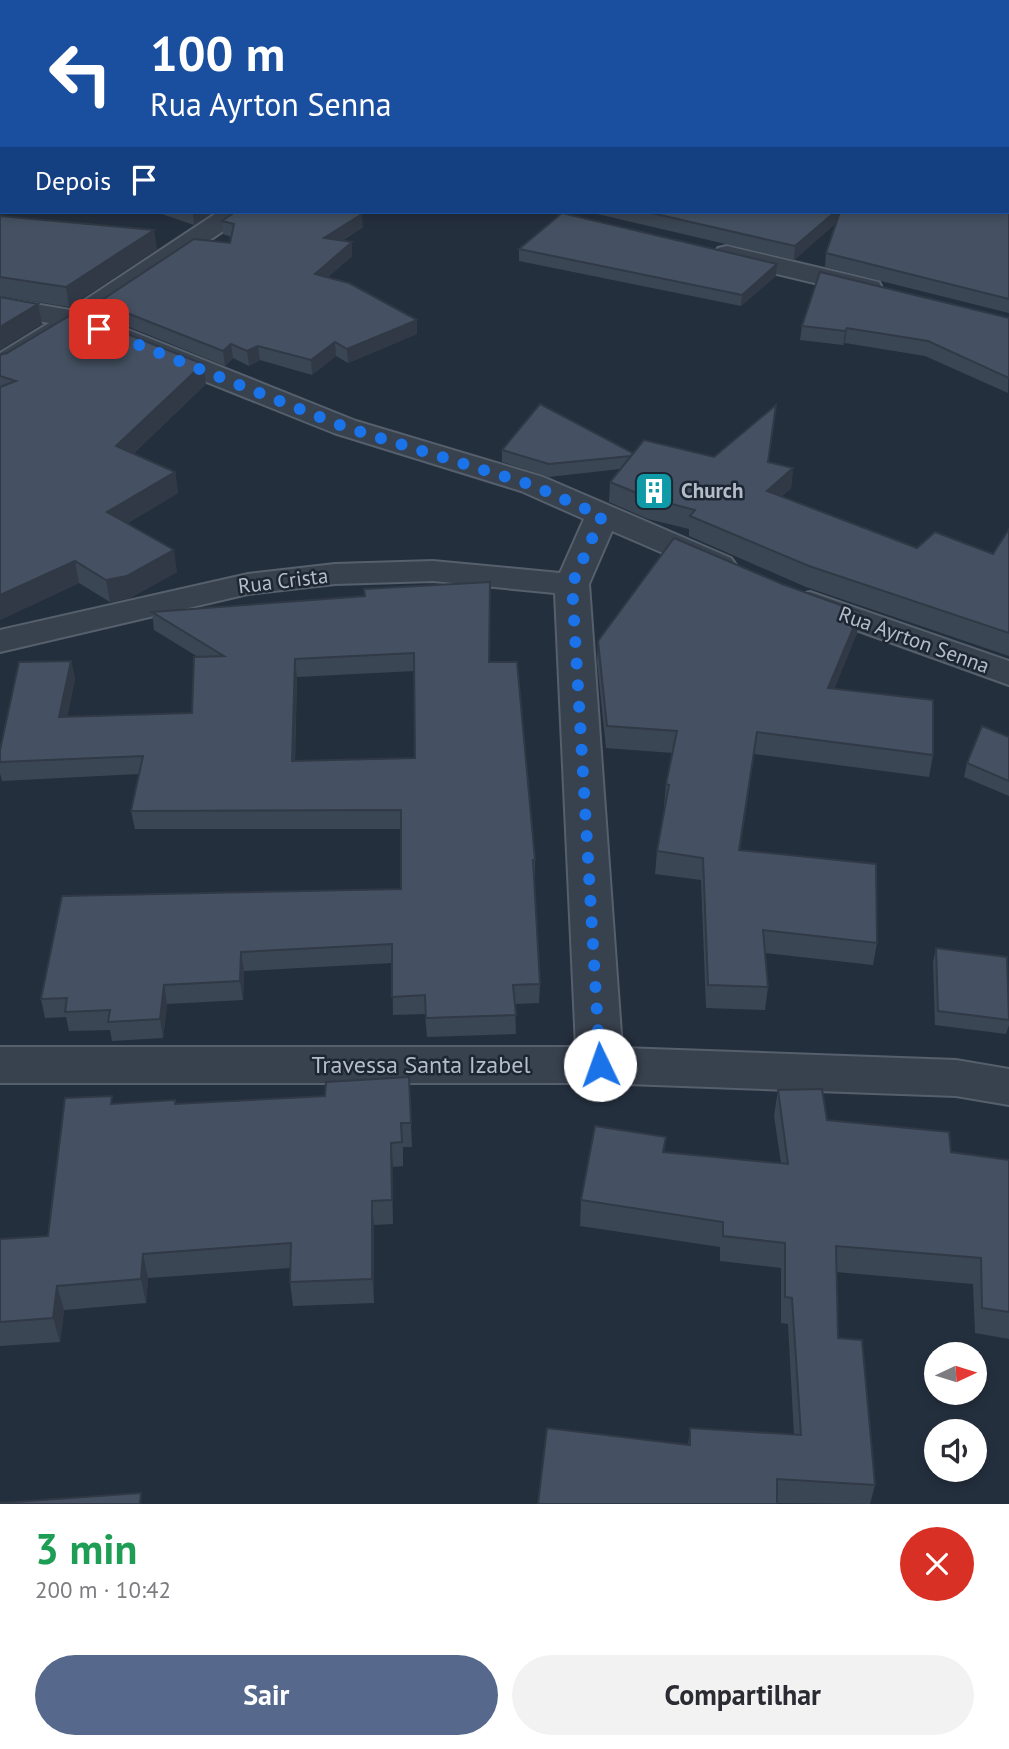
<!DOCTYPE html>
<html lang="pt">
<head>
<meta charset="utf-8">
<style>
  body { margin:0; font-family:"PT Sans",sans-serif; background:#f2f2f3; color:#2b2b33; height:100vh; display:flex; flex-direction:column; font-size:26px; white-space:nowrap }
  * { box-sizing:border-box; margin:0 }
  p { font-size:23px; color:#7c7c81 }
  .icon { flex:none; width:38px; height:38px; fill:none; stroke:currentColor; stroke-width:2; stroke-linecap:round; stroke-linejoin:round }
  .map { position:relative; height:1504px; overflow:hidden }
  .drawer { display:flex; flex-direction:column; background:#fff; flex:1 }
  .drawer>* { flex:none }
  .top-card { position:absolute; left:0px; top:0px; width:1010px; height:214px; box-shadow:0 4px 10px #0003; background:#1a4fa0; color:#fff; overflow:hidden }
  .needle { width:46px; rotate:86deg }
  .tools { position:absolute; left:924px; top:1342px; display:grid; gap:14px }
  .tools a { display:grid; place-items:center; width:63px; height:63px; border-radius:50%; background:#fff; box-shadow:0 4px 10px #0003; font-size:35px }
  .pin { position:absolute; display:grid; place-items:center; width:60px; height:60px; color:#fff; margin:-30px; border-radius:14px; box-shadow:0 4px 10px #0006 }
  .me { position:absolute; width:77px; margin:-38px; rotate:357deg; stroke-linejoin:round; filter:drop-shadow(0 0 5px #0008) }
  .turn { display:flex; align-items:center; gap:24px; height:147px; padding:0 35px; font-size:32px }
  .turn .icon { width:91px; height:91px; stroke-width:2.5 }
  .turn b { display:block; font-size:49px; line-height:60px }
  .then { display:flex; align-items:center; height:66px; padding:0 35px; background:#0003; gap:14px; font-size:26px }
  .round { display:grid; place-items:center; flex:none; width:74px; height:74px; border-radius:37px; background:#f2f2f3 }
  .head { display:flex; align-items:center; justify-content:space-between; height:119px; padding:0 35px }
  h1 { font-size:42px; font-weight:600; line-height:52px; color:#1e9e55 }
  .primary-button { display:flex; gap:14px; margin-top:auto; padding:14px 35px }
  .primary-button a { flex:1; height:80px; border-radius:42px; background:#56698c; color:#fff; font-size:28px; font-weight:600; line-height:80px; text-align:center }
  .primary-button a+a { background:#f2f2f3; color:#2b2b33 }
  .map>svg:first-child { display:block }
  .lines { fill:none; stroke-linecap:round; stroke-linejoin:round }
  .minor-casing { stroke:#565f6c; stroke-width:4 }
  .minor { fill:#38414e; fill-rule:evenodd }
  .wall { fill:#3b4654; fill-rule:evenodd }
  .shaded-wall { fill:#303945 }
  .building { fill:#455162; stroke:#303945; stroke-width:2; fill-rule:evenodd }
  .route { stroke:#1a73e8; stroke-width:12; stroke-dasharray:0 21.6 }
  .labels { text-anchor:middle; stroke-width:5; stroke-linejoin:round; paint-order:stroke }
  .poi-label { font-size:21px; font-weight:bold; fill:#b4bcc9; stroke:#1d2633; text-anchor:start }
  .street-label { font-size:21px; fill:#b4bcc9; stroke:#1d2633 }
  .near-street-label { font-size:24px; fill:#b4bcc9; stroke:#1d2633 }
</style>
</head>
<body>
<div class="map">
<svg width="1009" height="1504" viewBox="0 0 1009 1504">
  <rect width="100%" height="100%" fill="#242f3e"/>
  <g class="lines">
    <!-- minor casing -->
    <g class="minor-casing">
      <g id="minor">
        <path d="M215,0H240L241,2H216Z"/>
        <rect x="0" y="76" width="2" height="14"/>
        <path d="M218,212H248L244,217L96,317L356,421L543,477L731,558L736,565L731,572L719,575L707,572L612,531L589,584L622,1048L956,1060L1009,1069V1105L956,1096L600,1083H0V1047H576L555,593L433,581L335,584L248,594L0,652V630L248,574L335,564L433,561L560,573L584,519L521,491L334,433L77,330L10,371L0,374V353L49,323L0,314V298L70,310Z"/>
        <path d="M727,246L879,282L882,288L879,294L869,296L718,260L714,254L718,248Z"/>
        <path d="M810,592L1009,661V685L798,609L793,602L798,595Z"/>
      </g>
    </g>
    <!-- minor -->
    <use href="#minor" class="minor"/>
  </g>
  <!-- wall -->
  <g class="wall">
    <path d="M0,10H2V74L0,73Z"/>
    <path d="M1008,41L1009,313L825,267L826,253L837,222L794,260L589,212H1008Z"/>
    <path d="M156,212H214L194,225Z"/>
    <path d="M0,216L157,249L69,307L0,296Z"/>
    <path d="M222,221L363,227L342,241L352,242V256L328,277L417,320V334L348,363L336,356L312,375L260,360L249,366L233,358L225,366L102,316L99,302L230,243L231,237L223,234Z"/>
    <path d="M519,249L777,264L776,276L741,306L519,261Z"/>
    <path d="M1009,318L1008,393L925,356L845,343L843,345L800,340L802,326Z"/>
    <path d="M0,355L206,384L133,454L175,472L178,493L128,523L177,572L130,598L110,602L79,583L0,620Z"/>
    <path d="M774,425L768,462L793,468L791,488L782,496L917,548L993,554L1009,529V656L806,587L689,536V529L648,519L609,502L610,482L620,469L549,477L502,462V450L714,457Z"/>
    <path d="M152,612L489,662L535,860V879H534L540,984L539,1003L515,1004L516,1034L427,1037L425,1014L393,1015L392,963L244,971L243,1000L167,1004L163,1038L112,1041L110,1030L69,1031L66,1017L45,1018L41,999L401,889V829H135L131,811L139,774L2,781L0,773V750L71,661L75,679L67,717L192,713L198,657L154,630ZM414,671L415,758L295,761L297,677Z"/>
    <path d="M857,633L834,689L933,755L929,777L754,754L740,850L877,943L873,965L765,953L768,987L765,1010L706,1008L701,880L655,874L657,851L665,807L664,806L666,784L673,753L606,748L597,662L598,641Z"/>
    <path d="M1009,737V796L964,777L967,763Z"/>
    <path d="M936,948L1009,997V1025L1006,1034L935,1025L933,962Z"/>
    <path d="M409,1077L412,1147H403V1166L393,1167V1224L374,1225V1303L293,1306L290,1282V1268L148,1278L146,1303L64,1310L60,1342L0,1346V1239L48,1236L114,1104L175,1100L176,1104L325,1096Z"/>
    <path d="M778,1090L827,1120L951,1152L1009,1160V1339L975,1333L973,1284L836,1272L838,1338L875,1485L870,1504L777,1503L688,1445L690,1428L794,1435L788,1324L781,1323V1268L720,1261V1247L580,1226L581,1200L666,1137L664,1152L781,1163L774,1116Z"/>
  </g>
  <!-- shaded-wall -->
  <g class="shaded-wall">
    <path d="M193,212H214L194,225Z"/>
    <path d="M835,212H842L841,219L794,260L795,246Z"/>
    <path d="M362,214L363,227L325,251L324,238Z"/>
    <path d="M154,230L157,249L69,307L66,287Z"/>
    <path d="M352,242V256L316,287L315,274Z"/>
    <path d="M777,264L776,276L741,306L742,295Z"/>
    <path d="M38,304L42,324L0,350V327Z"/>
    <path d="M417,320V334L348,363L347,349Z"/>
    <path d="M847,328L845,343L843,345L845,331Z"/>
    <path d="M335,342L336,356L312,375L311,360Z"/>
    <path d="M231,344L233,358L225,366L223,351Z"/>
    <path d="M258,346L260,360L249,366L247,351Z"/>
    <path d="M203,364L206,384L119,467L116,446Z"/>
    <path d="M793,468L791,488L765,511L767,491Z"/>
    <path d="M175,472L178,493L111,533L107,512Z"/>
    <path d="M174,550L177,572L130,598L110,602L106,580Z"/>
    <path d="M75,561L79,583L0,620V595Z"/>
    <path d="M860,612L857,633L825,710L828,688Z"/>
    <path d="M295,659L297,677L294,779L292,761Z"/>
    <path d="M71,661L75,679L63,735L59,717Z"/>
    <path d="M757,732L754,754L737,872L739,850Z"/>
    <path d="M241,952L244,971L243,1000L240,981Z"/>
    <path d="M164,985L167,1004L163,1038L160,1019Z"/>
    <path d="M391,1143L393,1167V1224L392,1200Z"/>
    <path d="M372,1201L374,1225V1303L372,1279Z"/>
    <path d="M143,1254L148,1278L146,1303L141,1279Z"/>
    <path d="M57,1286L64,1310L60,1342L53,1318Z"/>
  </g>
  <!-- building -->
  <g class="building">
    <path d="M320,0H1009V29L1008,30V2H320Z"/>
    <path d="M0,10H2V63V61H0Z"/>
    <path d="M1008,42L1009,45V147L1008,148Z"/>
    <path d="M1008,155L1009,164V299L826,253L840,212H1008Z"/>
    <path d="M235,212H355L362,214L324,238L352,242L315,274L349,283L417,320L347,349L335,342L311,360L258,346L247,351L231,344L223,351L99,302L194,239L230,243L234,224L222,221Z"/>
    <path d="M647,212H835L795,246Z"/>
    <path d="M562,213L777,264L742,295L519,249Z"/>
    <path d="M0,216L154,230L66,287L0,277Z"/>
    <path d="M820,272L1009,318V378L928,341L847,328L845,331L802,326Z"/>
    <path d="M0,297L38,304L0,327Z"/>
    <path d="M74,313L203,364L116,446L175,472L107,512L174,550L127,576L106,580L75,561L0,595V387L16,381L0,376V355L7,353Z"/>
    <path d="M540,404L633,453L631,456L549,464L502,450Z"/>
    <path d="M776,405L768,462L793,468L767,491L917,548L935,532L993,554L1009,529V633L809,566L690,516L695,510L649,498L610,482L644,440L714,457Z"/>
    <path d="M674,538L782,584L860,612L828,688L933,700V755L757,732L739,850L876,864L877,943L763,930L768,987L708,985L703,858L657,851L669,785L666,784L677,731L607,726L598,641Z"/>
    <path d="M490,582L489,662H517L535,860H533L540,984L513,985L516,1015L426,1018L425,995L392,997V944L241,952L240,981L164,985L160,1019L108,1022L110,1010L65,1012L67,998L41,999L62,896L401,889V810L131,811L143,756L0,762V750L19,662L71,661L59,717L192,713L194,657L224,656L152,612L365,596L364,589ZM414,653L415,758L292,761L295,659Z"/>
    <path d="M982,726L1009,737V781L967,763Z"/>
    <path d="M936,948L1007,957L1009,1020L938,1011Z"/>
    <path d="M409,1077L411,1123H401L402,1142L391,1143L392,1200L372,1201V1279L290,1282L291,1243L143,1254L141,1279L57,1286L53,1318L0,1322V1239L48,1236L65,1098L112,1096L111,1104L175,1100V1104L325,1096L326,1082Z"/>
    <path d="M822,1089L827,1120L949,1132L951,1152L1009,1160V1312L982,1308L981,1258L836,1246L838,1338L862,1340L875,1485L777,1479V1504H538L547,1428L690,1445V1428L801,1435L792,1298L785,1297V1243L723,1236V1222L581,1200L595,1126L666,1137L663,1152L788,1164L778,1090Z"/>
    <path d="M141,1493L140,1504H0V1503Z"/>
  </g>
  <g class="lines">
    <!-- route -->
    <path class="route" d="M99,329L345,427L532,485L602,516L572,584L600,1065"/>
  </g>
  <!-- icons -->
  <defs>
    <g id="building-square" transform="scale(2.0125)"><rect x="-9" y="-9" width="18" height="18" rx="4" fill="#0f9aa8" stroke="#1d2633"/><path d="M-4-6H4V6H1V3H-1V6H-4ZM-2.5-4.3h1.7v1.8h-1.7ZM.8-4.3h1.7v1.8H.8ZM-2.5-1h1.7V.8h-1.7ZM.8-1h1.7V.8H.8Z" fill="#fff"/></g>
  </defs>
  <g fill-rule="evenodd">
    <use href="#building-square" x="654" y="491"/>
  </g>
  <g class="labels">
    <!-- poi labels -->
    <g class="poi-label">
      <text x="681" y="498">Church</text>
    </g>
    <!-- street labels -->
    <g class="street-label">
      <text transform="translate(283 581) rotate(-7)" y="7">Rua Crista</text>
      <text transform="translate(914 640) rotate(20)" y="7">Rua Ayrton Senna</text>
    </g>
    <!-- near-street labels -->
    <g class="near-street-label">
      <text x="421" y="1073">Travessa Santa Izabel</text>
    </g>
  </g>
</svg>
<div class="tools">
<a><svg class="needle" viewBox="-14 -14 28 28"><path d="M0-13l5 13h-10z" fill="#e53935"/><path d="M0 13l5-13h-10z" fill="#7c7c81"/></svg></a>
<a><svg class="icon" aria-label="sound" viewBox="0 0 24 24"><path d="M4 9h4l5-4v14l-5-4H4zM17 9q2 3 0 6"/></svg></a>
</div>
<div class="pin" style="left:99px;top:329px;background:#d93025"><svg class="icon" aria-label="arrive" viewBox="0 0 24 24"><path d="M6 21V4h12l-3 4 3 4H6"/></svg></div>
<svg class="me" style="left:600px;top:1065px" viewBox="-20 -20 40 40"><circle r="19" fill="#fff"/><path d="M0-13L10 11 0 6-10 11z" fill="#1a73e8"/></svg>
<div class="top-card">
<div class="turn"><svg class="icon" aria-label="left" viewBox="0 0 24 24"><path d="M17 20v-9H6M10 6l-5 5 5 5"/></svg><div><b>100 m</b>Rua Ayrton Senna</div></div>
<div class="then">Depois<svg class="icon" aria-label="arrive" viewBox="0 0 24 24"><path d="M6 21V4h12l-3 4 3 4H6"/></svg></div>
</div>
</div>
<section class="drawer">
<div class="head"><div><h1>3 min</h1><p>200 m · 10:42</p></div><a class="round" style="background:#d93025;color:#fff"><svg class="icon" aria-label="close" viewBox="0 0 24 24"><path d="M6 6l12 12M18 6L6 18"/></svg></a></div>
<div class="primary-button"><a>Sair</a><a>Compartilhar</a></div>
</section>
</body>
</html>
